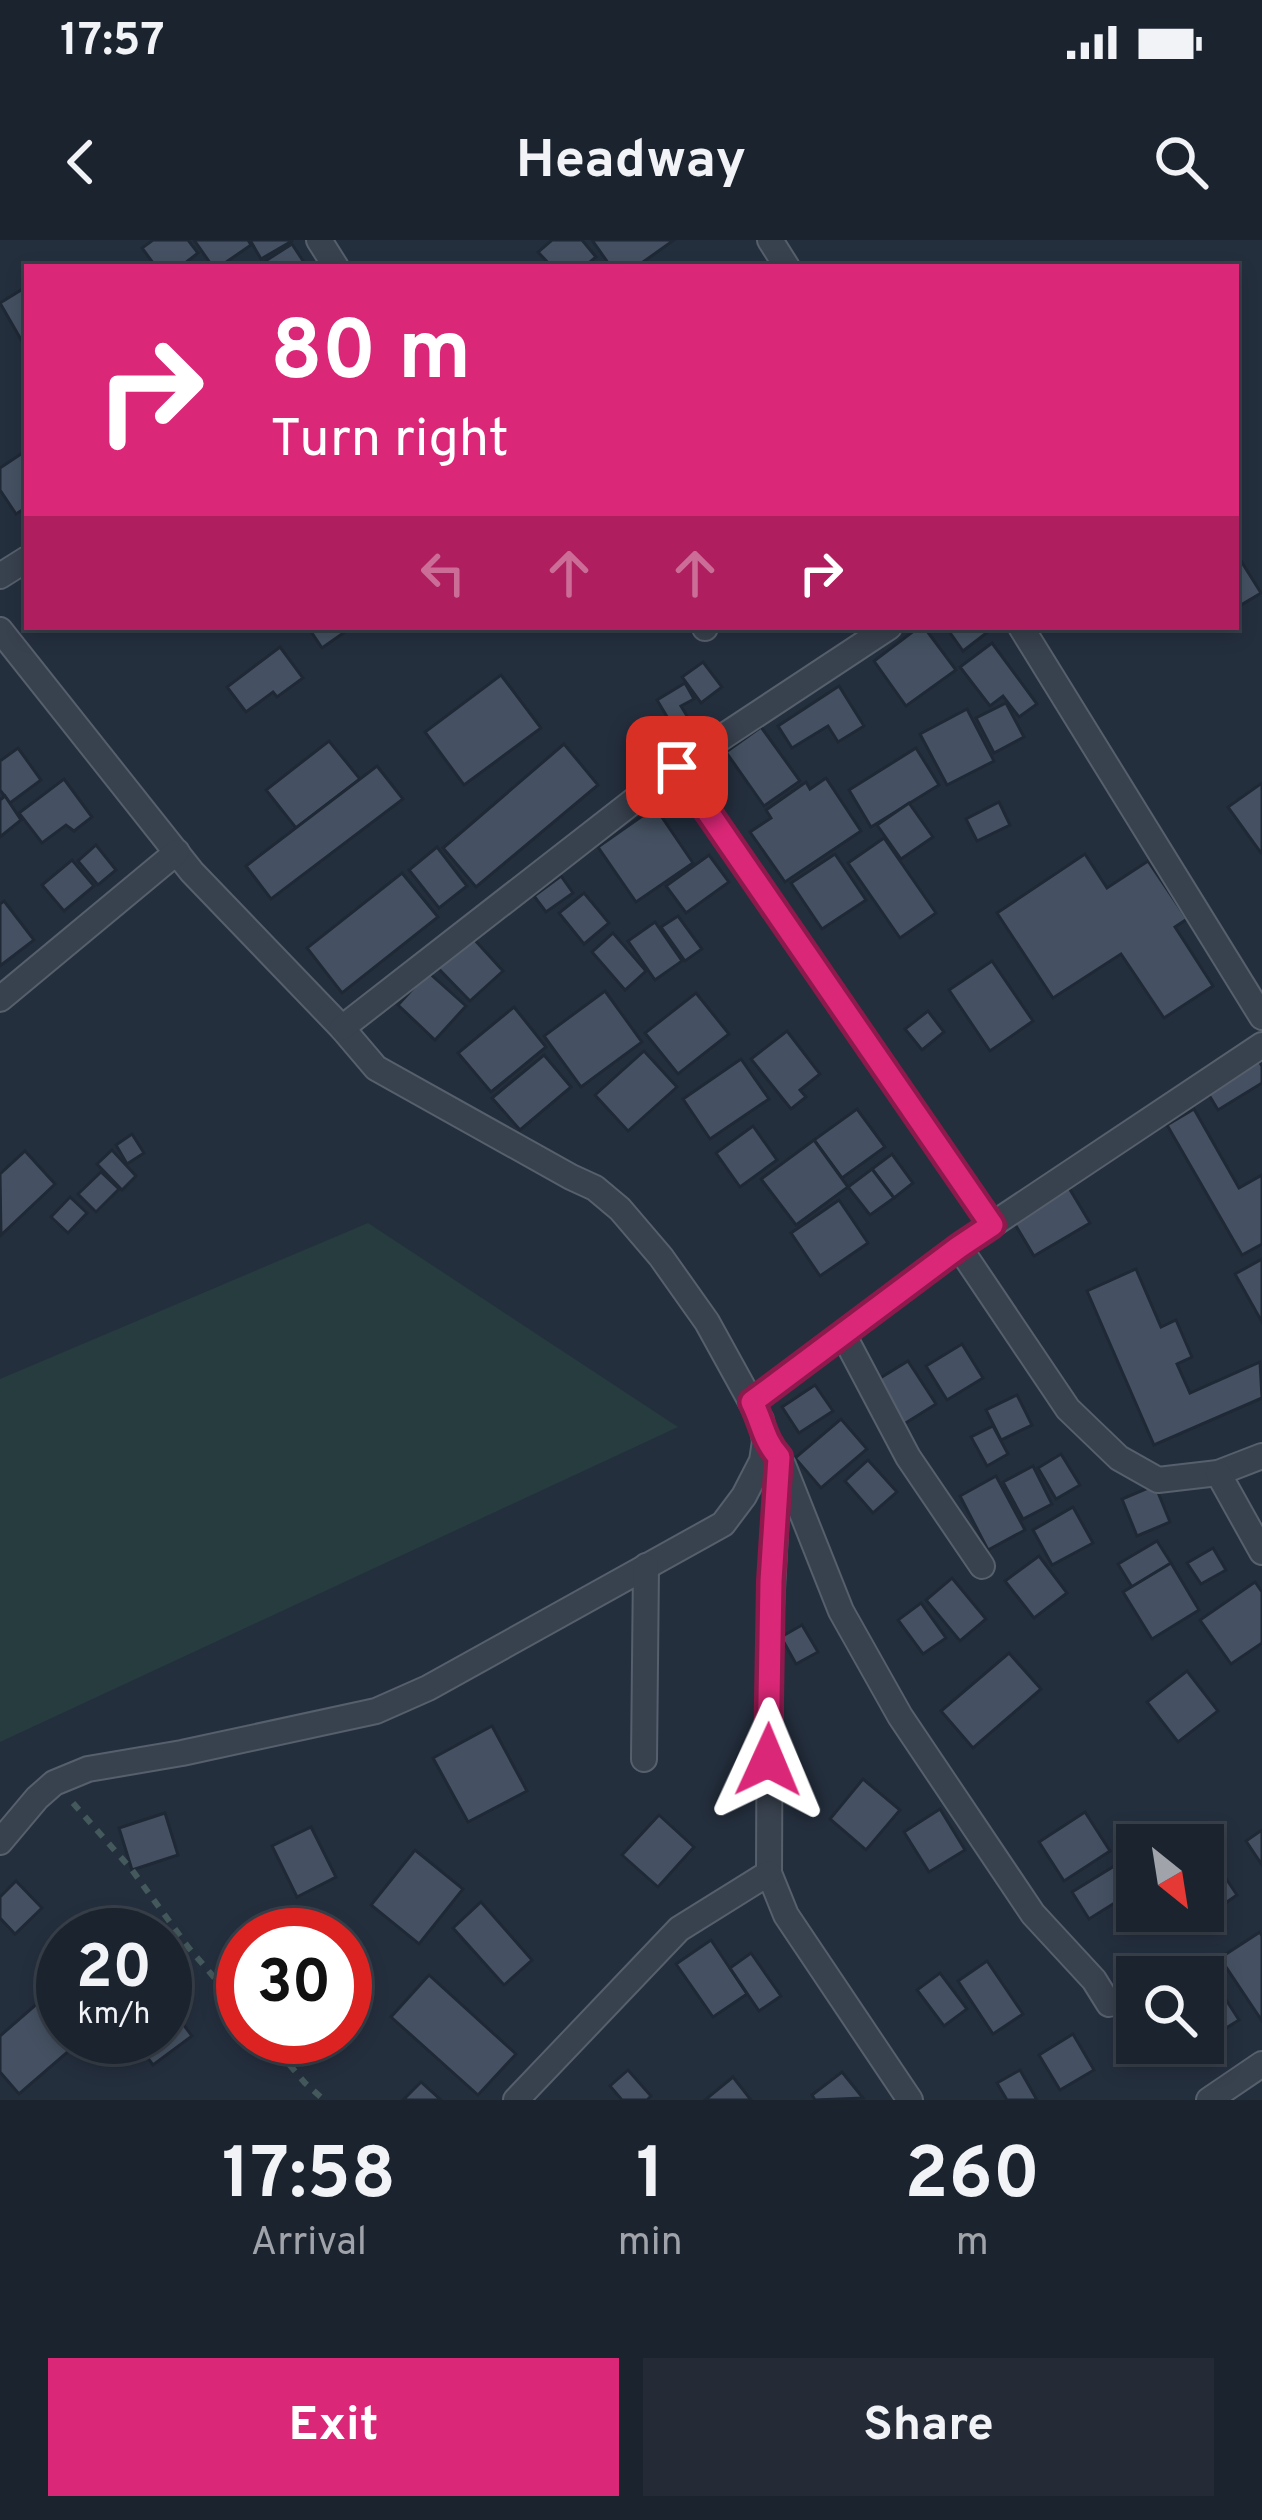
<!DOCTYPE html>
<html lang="en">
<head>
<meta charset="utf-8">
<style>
  body { margin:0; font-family:Overpass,sans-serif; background:#242b36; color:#f1f3f6; height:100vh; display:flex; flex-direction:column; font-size:45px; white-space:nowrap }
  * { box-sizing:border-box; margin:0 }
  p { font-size:39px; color:#a0a4aa }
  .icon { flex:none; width:66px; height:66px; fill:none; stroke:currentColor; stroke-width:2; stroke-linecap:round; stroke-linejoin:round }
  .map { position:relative; height:1860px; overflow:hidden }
  .sheet { display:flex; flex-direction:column; background:#1b232e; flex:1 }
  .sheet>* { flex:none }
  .hud { position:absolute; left:24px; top:24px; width:1215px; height:366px; border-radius:0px; box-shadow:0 6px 18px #0003,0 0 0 3px #39404a; background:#db2777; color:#fff; overflow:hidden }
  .needle { width:78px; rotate:150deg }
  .tools { position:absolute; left:1116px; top:1584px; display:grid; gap:24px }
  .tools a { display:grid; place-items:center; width:108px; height:108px; border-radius:0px; background:#1b232e; box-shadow:0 6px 18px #0003,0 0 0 3px #39404a; font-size:60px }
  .speed { position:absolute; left:36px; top:1668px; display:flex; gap:24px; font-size:60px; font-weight:700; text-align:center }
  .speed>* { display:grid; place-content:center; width:156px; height:156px; border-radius:50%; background:#1b232e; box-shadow:0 6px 18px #0003,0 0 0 3px #39404a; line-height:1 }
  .speed small { font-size:30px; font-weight:400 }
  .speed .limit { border:18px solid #d22; background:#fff; color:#111 }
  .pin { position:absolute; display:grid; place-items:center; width:102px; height:102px; color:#fff; margin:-51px; border-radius:24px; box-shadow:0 6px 18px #0006 }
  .me { position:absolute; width:132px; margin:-66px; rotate:1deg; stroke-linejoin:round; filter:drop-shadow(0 0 9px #0008) }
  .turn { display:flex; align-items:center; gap:42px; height:252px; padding:0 48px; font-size:54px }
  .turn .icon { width:156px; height:156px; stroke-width:2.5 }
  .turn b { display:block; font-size:84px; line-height:102px }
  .lanes { display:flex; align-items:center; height:114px; padding:0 48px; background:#0003; justify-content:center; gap:60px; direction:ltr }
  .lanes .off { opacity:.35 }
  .eta { display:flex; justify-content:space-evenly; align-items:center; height:204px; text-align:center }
  .eta b { font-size:72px; font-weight:700; line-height:84px }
  .cta { display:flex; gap:24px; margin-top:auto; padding:24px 48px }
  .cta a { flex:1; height:138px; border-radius:0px; background:#db2777; color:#fff; font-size:48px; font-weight:700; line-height:138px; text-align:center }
  .cta a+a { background:#242b36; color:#f1f3f6 }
  .status { display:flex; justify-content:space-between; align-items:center; height:84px; padding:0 60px; background:#1b232e; direction:ltr }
  .status svg { height:33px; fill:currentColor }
  header { display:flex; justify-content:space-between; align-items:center; height:156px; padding:0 48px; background:#1b232e; font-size:54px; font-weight:700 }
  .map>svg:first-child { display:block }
  .green { fill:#263c3f }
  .building { fill:#455162; stroke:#1f2835; stroke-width:3 }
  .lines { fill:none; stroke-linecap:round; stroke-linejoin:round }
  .street-casing { stroke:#565f6c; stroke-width:28 }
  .path { stroke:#44595c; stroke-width:6; stroke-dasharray:9 9; stroke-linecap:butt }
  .street { stroke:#38414e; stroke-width:24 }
  .route-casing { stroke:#8e194d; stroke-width:30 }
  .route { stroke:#db2777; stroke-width:21 }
</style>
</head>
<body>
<div class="status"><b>17:57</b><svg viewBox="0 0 49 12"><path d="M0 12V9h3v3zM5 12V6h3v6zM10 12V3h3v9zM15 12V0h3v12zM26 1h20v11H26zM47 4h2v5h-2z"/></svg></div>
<header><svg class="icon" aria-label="back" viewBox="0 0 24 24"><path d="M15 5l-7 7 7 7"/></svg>Headway<svg class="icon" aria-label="search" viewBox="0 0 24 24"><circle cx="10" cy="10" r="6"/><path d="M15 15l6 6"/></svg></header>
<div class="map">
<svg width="1262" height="1860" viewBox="0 0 1262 1860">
  <rect width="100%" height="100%" fill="#242f3e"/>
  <!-- green -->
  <path class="green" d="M368,983L678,1187L0,1502V1139Z"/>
  <!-- building -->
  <g class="building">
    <path d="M153,0H188L198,13L180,27H156L142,8Z"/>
    <path d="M194,0H248L251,5L219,27H213Z"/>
    <path d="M250,0H292V1L261,19Z"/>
    <path d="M552,0H582L596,17L584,27H552L538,12Z"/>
    <path d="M592,0H674L636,27H611Z"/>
    <path d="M292,4L307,27H256Z"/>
    <path d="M26,47L27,101L23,103L0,63Z"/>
    <path d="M27,210V267L16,274L0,250V228Z"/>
    <path d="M1236,313L1261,353L1236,368Z"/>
    <path d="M308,387H352L322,408Z"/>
    <path d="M919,387H924L956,430L906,466L874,421Z"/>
    <path d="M946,387H985L989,391L963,411Z"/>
    <path d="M992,403L1037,464L1019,477L1003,456L990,466L960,427Z"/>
    <path d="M280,407L303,438L277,457L273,452L246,472L227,447Z"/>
    <path d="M703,422L722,447L701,463L682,437Z"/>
    <path d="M501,435L541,488L464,545L425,492Z"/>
    <path d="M685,443L694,459L681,466L690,481L675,490L657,460Z"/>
    <path d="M839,446L864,486L838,502L828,486L792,508L778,486Z"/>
    <path d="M1006,463L1024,497L994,513L976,478Z"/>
    <path d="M967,469L994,521L947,545L920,494Z"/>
    <path d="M761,487L800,541L764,566L726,512Z"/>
    <path d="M329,501L360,539L296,588L266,550Z"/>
    <path d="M564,504L598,545L476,647L443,608Z"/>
    <path d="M18,508L41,540L10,563L0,550V521Z"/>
    <path d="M916,508L939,545L871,587L849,550Z"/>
    <path d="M377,526L403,559L271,659L246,626Z"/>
    <path d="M826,538L861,591L785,642L750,592L771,578L766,570L806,542L810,549Z"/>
    <path d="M64,539L92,577L74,591L66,585L42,603L19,573Z"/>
    <path d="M1262,543V613H1261L1228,567Z"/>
    <path d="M5,556L21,580L0,597V560Z"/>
    <path d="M999,562L1010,585L977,601L966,579Z"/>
    <path d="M909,563L933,597L901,619L877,585Z"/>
    <path d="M655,567L693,623L636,662L598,607Z"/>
    <path d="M884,598L936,673L900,698L848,623Z"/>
    <path d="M96,605L116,630L98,645L78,621Z"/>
    <path d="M437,607L467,646L439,668L409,630Z"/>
    <path d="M835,614L866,660L822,689L791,643Z"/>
    <path d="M1085,614L1107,648L1148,621L1187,679L1175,687L1213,746L1164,778L1121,714L1053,758L997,673Z"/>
    <path d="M709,615L729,642L686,673L666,646Z"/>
    <path d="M72,620L94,646L64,671L42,645Z"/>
    <path d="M402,633L438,677L342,753L307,708Z"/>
    <path d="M561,636L573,653L546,672L534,656Z"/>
    <path d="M584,653L609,683L584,704L559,673Z"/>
    <path d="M4,661L34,700L0,726V664Z"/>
    <path d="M678,676L702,709L685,721L661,687Z"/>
    <path d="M655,682L682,721L655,740L628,701Z"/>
    <path d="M613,693L646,731L625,750L592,712Z"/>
    <path d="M472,697L503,731L470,761L438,728Z"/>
    <path d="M992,721L1033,781L990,811L949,750Z"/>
    <path d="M428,732L466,766L435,800L398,765Z"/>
    <path d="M605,751L642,802L581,847L544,796Z"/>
    <path d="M696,753L729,794L678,834L645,793Z"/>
    <path d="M514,767L546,807L491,852L458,813Z"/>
    <path d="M928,771L944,792L922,810L905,789Z"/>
    <path d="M787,791L820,834L800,850L806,857L791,869L751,819Z"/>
    <path d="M644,811L677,847L628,891L595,855Z"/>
    <path d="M544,815L571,847L520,890L492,858Z"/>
    <path d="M1257,818L1262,826V843L1218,870L1206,850Z"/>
    <path d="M741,819L769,859L710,899L683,859Z"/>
    <path d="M857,869L885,907L842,938L814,900Z"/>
    <path d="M1194,869L1239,948L1262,935V1004L1242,1015L1167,885Z"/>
    <path d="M753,886L777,920L740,947L716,913Z"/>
    <path d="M132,894L144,913L127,924L116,905Z"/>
    <path d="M814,900L848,947L796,985L761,939Z"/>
    <path d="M112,910L136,936L122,950L97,924Z"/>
    <path d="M25,911L55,944L1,995L0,934Z"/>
    <path d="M892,914L913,943L894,958L872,929Z"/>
    <path d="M872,929L894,958L870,975L848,947Z"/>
    <path d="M101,932L119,949L96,972L78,954Z"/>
    <path d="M1069,948L1090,983L1034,1016L1013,981Z"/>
    <path d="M70,957L87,973L68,993L51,977Z"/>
    <path d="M839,960L868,1003L820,1036L791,993Z"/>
    <path d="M1262,1019V1082L1235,1034Z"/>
    <path d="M1136,1029L1161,1087L1176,1080L1192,1117L1177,1124L1190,1153L1260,1122L1262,1158L1154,1205L1087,1051Z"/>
    <path d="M962,1104L983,1138L947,1160L926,1126Z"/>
    <path d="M908,1121L936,1164L904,1184L877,1140Z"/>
    <path d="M815,1145L833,1171L799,1193L782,1167Z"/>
    <path d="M1017,1155L1032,1185L1001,1200L986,1170Z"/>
    <path d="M841,1179L867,1209L821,1248L795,1218Z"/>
    <path d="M993,1186L1008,1214L987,1226L971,1197Z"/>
    <path d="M1061,1214L1080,1245L1056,1259L1038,1228Z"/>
    <path d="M868,1220L897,1252L873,1273L845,1241Z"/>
    <path d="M1033,1226L1052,1264L1023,1279L1003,1242Z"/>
    <path d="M996,1236L1025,1290L988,1310L960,1256Z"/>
    <path d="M1155,1245L1170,1282L1137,1296L1122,1259Z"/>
    <path d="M1073,1267L1093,1303L1052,1325L1033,1290Z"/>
    <path d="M1157,1301L1171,1323L1132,1347L1118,1324Z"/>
    <path d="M1213,1308L1226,1330L1201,1344L1187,1323Z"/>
    <path d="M1039,1316L1067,1353L1034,1378L1005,1341Z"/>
    <path d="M1171,1323L1199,1370L1152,1399L1123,1352Z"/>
    <path d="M952,1338L986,1379L960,1401L926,1360Z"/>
    <path d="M1255,1342L1262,1352V1403L1231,1424L1200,1380Z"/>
    <path d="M921,1363L946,1398L923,1414L898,1380Z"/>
    <path d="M802,1385L818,1412L796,1424L781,1397Z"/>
    <path d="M1009,1413L1041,1449L973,1508L941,1471Z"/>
    <path d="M1187,1431L1218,1471L1178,1502L1147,1462Z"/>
    <path d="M492,1486L527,1551L468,1582L433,1518Z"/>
    <path d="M863,1539L900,1570L866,1610L830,1579Z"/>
    <path d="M940,1569L965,1610L929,1632L904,1592Z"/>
    <path d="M1085,1572L1110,1611L1064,1641L1039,1602Z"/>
    <path d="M165,1573L178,1615L132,1630L119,1588Z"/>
    <path d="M659,1575L694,1607L658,1647L622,1615Z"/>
    <path d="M311,1587L336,1637L297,1657L272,1606Z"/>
    <path d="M1262,1590V1625L1246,1601Z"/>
    <path d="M415,1610L463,1649L419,1704L371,1665Z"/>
    <path d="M1211,1616L1237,1655L1194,1685L1185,1671H1203V1621Z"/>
    <path d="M1129,1617L1137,1630V1649L1089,1679L1072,1652Z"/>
    <path d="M16,1641L42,1668L15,1694L0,1678V1657Z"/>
    <path d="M481,1662L532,1720L504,1745L453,1688Z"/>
    <path d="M1260,1692L1262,1696V1781L1220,1718Z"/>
    <path d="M711,1700L747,1754L713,1777L676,1724Z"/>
    <path d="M751,1713L781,1756L759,1771L730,1728Z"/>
    <path d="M987,1721L1023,1774L993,1794L958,1741Z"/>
    <path d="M940,1733L967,1769L944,1786L917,1750Z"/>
    <path d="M429,1735L516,1814L478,1855L391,1777Z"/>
    <path d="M63,1741V1797H85L19,1854L0,1832V1796Z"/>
    <path d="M1214,1741L1239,1780L1199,1805L1198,1803H1203V1747Z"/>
    <path d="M165,1760L192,1796L153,1825L132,1797H165Z"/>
    <path d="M1073,1794L1094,1830L1060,1850L1039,1815Z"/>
    <path d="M628,1830L651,1856L647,1860H622L610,1846Z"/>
    <path d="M1020,1830L1037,1860H1007L997,1843Z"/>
    <path d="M842,1832L863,1858L815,1860L812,1855Z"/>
    <path d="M733,1837L751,1860H705Z"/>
    <path d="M421,1842L441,1860H403Z"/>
  </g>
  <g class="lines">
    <!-- street casing -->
    <g class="street-casing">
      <g id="street">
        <path d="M319,0L336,27"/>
        <path d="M770,0L787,27"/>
        <path d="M0,336L27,319"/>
        <path d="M1021,387L1262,777"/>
        <path d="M705,388V387"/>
        <path d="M0,390L192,632L342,788L376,828L571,937L595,948L620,969L661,1017L707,1082L761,1180L765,1201L762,1221L744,1256L723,1284L428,1448L376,1471L182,1513L88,1529L54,1543L37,1558L0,1602"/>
        <path d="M677,527L992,985"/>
        <path d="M0,759L177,612"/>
        <path d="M342,788L677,527L889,387"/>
        <path d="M959,1007L1068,1169L1119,1218L1158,1240L1218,1233L1262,1216"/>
        <path d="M843,1094L908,1217L982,1326"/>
        <path d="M752,1162L959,1007L1262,805"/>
        <path d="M765,1201L779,1217L770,1387L769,1633L786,1675L910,1860"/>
        <path d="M783,1225L841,1371L900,1476L1033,1674L1094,1740L1109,1764"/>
        <path d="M1218,1233L1262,1312"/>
        <path d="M644,1519L646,1326"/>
        <path d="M516,1860L679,1689L769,1633"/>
        <path d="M1209,1860L1262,1824"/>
      </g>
    </g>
    <!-- path -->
    <g class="path">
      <path d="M73,1563L132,1630L188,1707L243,1771"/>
      <path d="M266,1797L305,1843L324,1860"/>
    </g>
    <!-- street -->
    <use href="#street" class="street"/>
  </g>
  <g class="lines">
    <!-- route casing -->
    <g class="route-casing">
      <path id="route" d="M677,527L992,985L959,1007L752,1162C763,1184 763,1199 779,1217L771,1341L768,1520"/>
    </g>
    <!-- route -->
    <use href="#route" class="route"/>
  </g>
</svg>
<div class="tools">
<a><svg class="needle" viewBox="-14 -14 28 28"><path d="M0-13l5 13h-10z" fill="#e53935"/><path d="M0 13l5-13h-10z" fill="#a0a4aa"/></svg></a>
<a><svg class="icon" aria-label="search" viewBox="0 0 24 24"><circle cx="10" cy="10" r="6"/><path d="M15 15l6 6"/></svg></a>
</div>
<div class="speed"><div>20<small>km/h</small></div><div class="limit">30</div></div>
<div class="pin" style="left:677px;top:527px;background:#d93025"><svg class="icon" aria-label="arrive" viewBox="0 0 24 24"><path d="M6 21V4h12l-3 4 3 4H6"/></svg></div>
<svg class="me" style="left:768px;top:1520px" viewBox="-20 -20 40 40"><path d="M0-17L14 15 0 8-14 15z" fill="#db2777" stroke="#fff" stroke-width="4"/></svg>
<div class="hud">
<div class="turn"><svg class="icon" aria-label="right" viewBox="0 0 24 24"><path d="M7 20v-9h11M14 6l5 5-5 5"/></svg><div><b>80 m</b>Turn right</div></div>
<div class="lanes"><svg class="icon off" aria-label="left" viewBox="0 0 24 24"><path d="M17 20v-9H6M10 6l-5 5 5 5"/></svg><svg class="icon off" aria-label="ahead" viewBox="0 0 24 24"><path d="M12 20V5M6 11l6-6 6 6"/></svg><svg class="icon off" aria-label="ahead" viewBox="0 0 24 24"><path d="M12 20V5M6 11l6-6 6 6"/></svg><svg class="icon" aria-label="right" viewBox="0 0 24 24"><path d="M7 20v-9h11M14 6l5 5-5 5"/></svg></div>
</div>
</div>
<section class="sheet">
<div class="eta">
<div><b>17:58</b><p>Arrival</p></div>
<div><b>1</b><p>min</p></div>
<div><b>260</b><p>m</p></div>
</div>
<div class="cta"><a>Exit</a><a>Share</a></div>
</section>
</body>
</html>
